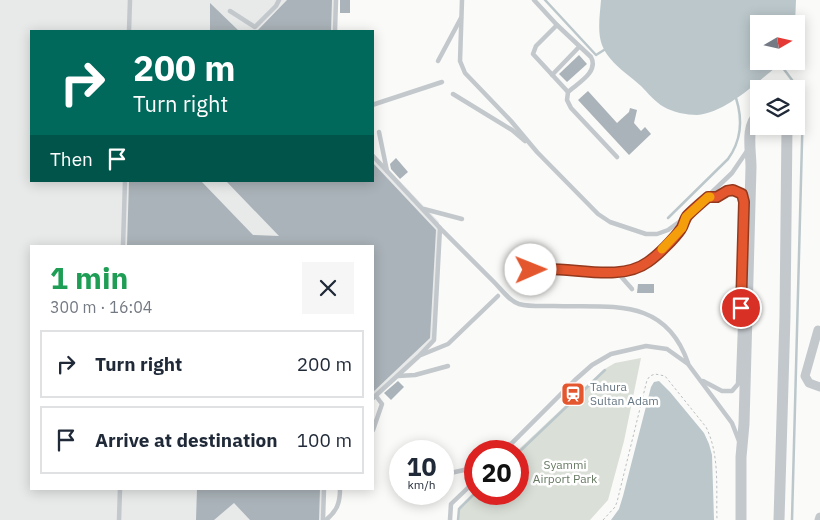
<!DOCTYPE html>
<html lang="en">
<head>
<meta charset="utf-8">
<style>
  body { margin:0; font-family:"IBM Plex Sans",sans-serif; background:#f6f6f7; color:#1f2937; height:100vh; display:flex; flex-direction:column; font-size:19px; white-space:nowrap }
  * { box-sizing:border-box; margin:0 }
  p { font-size:16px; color:#747a83 }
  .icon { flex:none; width:28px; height:28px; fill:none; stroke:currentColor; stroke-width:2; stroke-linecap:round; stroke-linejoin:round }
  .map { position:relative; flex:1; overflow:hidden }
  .details { position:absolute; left:30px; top:245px; width:344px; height:245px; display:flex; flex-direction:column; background:#fff; border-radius:0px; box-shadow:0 2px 12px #0003 }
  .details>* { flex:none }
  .guide { position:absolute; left:30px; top:30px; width:344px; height:152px; border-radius:0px; box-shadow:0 2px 12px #0003; background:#00695c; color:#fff; overflow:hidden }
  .needle { width:32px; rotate:81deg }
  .buttons { position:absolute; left:750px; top:15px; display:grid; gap:10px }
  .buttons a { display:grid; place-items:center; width:55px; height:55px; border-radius:0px; background:#fff; box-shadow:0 2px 12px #0003; font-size:25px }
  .speed { position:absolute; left:389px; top:440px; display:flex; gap:10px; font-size:25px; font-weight:700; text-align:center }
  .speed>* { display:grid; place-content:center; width:65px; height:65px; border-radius:50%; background:#fff; box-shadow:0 2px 12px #0003; line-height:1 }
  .speed small { font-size:12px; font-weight:400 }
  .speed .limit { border:8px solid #d22; background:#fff; color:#111 }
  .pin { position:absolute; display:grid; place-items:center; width:42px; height:42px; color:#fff; margin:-21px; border:2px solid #fff; border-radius:50%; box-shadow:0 1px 5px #0007 }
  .me { position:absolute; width:55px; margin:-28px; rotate:89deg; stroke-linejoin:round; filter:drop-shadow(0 0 4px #0008) }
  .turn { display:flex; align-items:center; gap:18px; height:105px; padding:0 20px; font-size:22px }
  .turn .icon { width:65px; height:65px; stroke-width:2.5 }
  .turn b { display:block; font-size:35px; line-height:42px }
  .then { display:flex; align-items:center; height:48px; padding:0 20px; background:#0003; gap:10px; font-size:19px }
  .round { display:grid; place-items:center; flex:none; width:52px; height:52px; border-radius:0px; background:#f6f6f7 }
  .overview { display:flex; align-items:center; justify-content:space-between; height:85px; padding:0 20px }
  h1 { font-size:30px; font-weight:700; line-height:38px; color:#1e9e55 }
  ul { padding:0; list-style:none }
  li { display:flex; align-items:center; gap:15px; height:68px; margin:0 10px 8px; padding:0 10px; border:2px solid #e0e1e3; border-radius:0px }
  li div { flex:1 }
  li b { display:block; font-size:19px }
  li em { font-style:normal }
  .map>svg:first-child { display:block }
  .built { fill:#e8e9e9 }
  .green { fill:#dadfd7 }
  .water { fill:#bbc7cb }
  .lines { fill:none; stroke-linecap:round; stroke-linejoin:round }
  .stream { stroke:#bbc7cb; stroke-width:2.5 }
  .building { fill:#aab3b9 }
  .path { stroke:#bbbfc2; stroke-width:1; stroke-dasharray:2.5 2.5; stroke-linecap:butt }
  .service { stroke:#c3c8cc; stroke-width:4.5 }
  .minor { stroke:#c3c8cc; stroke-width:9 }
  .tertiary { stroke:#c3c8cc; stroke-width:11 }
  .route-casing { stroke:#94391e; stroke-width:12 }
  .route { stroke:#e4572e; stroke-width:9 }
  .slow { stroke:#f59e0b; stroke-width:9 }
  .labels { text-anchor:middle; stroke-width:5; stroke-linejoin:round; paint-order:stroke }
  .poi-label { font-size:12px; fill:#657683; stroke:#fff; text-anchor:start }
  .park-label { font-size:12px; fill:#687a64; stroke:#fff }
</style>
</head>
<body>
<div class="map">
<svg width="820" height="520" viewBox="0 0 820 520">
  <rect width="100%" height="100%" fill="#fafaf8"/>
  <!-- built -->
  <path class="built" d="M0,0H335L334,31H31V181H372L373,153L439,222L435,339L373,398L372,246H31V489H324L323,520H0Z"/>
  <!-- green -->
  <path class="green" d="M641,358L624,441L608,500L590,520H459V507L475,492V494H518L517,451L603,370L615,363Z"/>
  <!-- water -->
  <g class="water">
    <path d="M601,0H796L795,24H759V61H782L780,64C758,81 726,113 697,115C687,115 672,112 664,107C655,102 648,93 641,86C628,74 609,63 602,45C597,32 600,14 601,0Z"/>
    <path d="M659,381L670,392L704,433L709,444L712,455L714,520H611L619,509L623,496L651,387L654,382Z"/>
  </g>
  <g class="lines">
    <!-- stream -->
    <g class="stream">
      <path d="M545,0L596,55L604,50"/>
      <path d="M780,64L798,88L803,104L792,520"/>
      <path d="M668,218L728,159C741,141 743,120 736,98"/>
      <path d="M518,453L605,370"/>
      <path d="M458,520L459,509L475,493"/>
    </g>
  </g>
  <!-- building -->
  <g class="building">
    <path d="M287,0H332L331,31H254L258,30Z"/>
    <rect x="340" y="0" width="10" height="13"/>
    <path d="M210,3L239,31H210Z"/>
    <path d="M579,55L587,64L567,82L559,74Z"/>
    <path d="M588,91L617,123L629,112L630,108L637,110L634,123L641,131L645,127L651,134L629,155L578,100Z"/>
    <path d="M396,158L408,172L400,179L391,169L390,164Z"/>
    <path d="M372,162L436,230L430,338L372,393V246H127L129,181H201L253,235L279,236L226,181H372Z"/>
    <path d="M638,284H654V293H637Z"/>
    <path d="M398,381L404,387L391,400L384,393Z"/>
    <path d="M197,489H320L319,520H250L234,503L214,520H196Z"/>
  </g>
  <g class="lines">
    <!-- path -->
    <path class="path" d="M603,520L615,507L617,502L647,380L650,376L655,374L665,376L706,427C720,455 716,489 717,520"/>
    <!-- service -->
    <g class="service">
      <path d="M462,0L460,61L465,73L511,121L537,152L598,214L610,222L646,234H657L668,230L686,217L732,173L747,151"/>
      <path d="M534,0L557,25L591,57C599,72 578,83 568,92L567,100L571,108L617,157"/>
      <path d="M230,11L255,27L276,6L279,0"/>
      <path d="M557,25L536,46L533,54L568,92"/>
      <path d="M129,31L130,0"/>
      <path d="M335,31L336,0"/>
      <path d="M438,61L461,18"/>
      <path d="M552,75L579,47"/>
      <path d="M453,94L512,130L525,141"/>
      <path d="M372,105L442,82"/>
      <path d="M379,132L387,171"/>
      <path d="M372,155L440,228L434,340L419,356L372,399"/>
      <path d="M707,197C711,197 714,198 717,197C727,195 731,186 742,194L744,202L743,255"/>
      <path d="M424,209L462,219"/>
      <path d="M440,228C458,246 476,264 494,282C501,289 509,301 519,304C530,307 543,306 554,306C611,308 665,296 688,363"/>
      <path d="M123,246L125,181"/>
      <path d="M617,272L632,289"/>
      <path d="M511,283L524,272L537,268L617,272L636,268L648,262L658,253L682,228L686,218"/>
      <path d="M421,355L448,344L498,296"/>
      <path d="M398,376L415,375L448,366"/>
      <path d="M703,381L722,391H732L738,384L742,275"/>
      <path d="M373,430L382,404L376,396"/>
      <path d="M496,451L509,444"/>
      <path d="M504,451L575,380L592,365L611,354L646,346L667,349L688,364L732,423L739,441"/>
      <path d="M446,474L464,470L475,464"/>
      <path d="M119,520L120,489"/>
      <path d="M323,520L324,489"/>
      <path d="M326,520C337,511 340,503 340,489"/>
      <path d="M450,520L451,504L475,481"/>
    </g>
    <!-- minor -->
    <g class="minor">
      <path d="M818,330L805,376L809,383L820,387"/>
      <path d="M819,520L820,517"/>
    </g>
    <!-- tertiary -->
    <g class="tertiary">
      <path d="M741,520V457L744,424L751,167C751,150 745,126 759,114"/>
      <path d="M779,520L785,316L787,126"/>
    </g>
  </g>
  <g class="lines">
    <!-- route casing -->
    <g class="route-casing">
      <path id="route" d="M531,270C566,264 618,284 648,262C658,255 674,239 681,229C684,225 684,219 688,215C694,209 701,203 708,197H717L727,191L733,190L742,194L744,202L741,308"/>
    </g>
    <!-- route -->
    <use href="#route" class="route"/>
    <!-- slow -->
    <path class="slow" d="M662,249L682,228L686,217L708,197H710"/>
  </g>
  <!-- icons -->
  <defs>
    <g id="station-square" transform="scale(1.25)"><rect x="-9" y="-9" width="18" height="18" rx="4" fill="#e4572e" stroke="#fff"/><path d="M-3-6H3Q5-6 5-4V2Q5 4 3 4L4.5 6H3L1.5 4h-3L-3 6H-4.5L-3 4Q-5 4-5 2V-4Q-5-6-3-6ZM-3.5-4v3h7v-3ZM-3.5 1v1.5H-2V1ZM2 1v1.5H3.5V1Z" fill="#fff"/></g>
  </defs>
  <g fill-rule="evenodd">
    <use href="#station-square" x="573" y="394"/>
  </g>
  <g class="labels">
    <!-- poi labels -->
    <g class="poi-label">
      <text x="590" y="391">Tahura<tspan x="590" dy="14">Sultan Adam</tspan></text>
    </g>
    <!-- park labels -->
    <g class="park-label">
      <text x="565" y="469">Syammi<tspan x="565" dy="14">Airport Park</tspan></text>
    </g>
  </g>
</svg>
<div class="buttons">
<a><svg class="needle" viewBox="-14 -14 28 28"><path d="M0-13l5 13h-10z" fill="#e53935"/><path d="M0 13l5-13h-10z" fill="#747a83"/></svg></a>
<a><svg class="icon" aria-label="layers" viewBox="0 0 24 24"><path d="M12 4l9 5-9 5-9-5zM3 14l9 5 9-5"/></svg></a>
</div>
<div class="speed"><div>10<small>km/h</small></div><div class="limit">20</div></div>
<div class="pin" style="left:741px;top:308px;background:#d93025"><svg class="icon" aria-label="arrive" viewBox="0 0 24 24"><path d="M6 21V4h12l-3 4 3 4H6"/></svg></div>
<svg class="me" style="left:531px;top:270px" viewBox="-20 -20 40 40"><circle r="19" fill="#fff"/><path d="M0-13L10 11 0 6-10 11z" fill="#e4572e"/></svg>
<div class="guide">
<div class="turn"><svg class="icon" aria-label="right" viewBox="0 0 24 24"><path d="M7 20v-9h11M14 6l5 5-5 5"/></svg><div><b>200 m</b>Turn right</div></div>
<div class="then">Then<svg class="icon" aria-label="arrive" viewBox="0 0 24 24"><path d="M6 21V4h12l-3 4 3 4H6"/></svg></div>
</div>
<section class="details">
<div class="overview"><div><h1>1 min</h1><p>300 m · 16:04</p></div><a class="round"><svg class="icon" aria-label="close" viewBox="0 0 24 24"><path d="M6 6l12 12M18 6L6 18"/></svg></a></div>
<ul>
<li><svg class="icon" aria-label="right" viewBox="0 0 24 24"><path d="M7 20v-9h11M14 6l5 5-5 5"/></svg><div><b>Turn right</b></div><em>200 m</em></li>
<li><svg class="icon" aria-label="arrive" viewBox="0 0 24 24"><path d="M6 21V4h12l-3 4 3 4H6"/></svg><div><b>Arrive at destination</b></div><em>100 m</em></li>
</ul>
</section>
</div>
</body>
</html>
